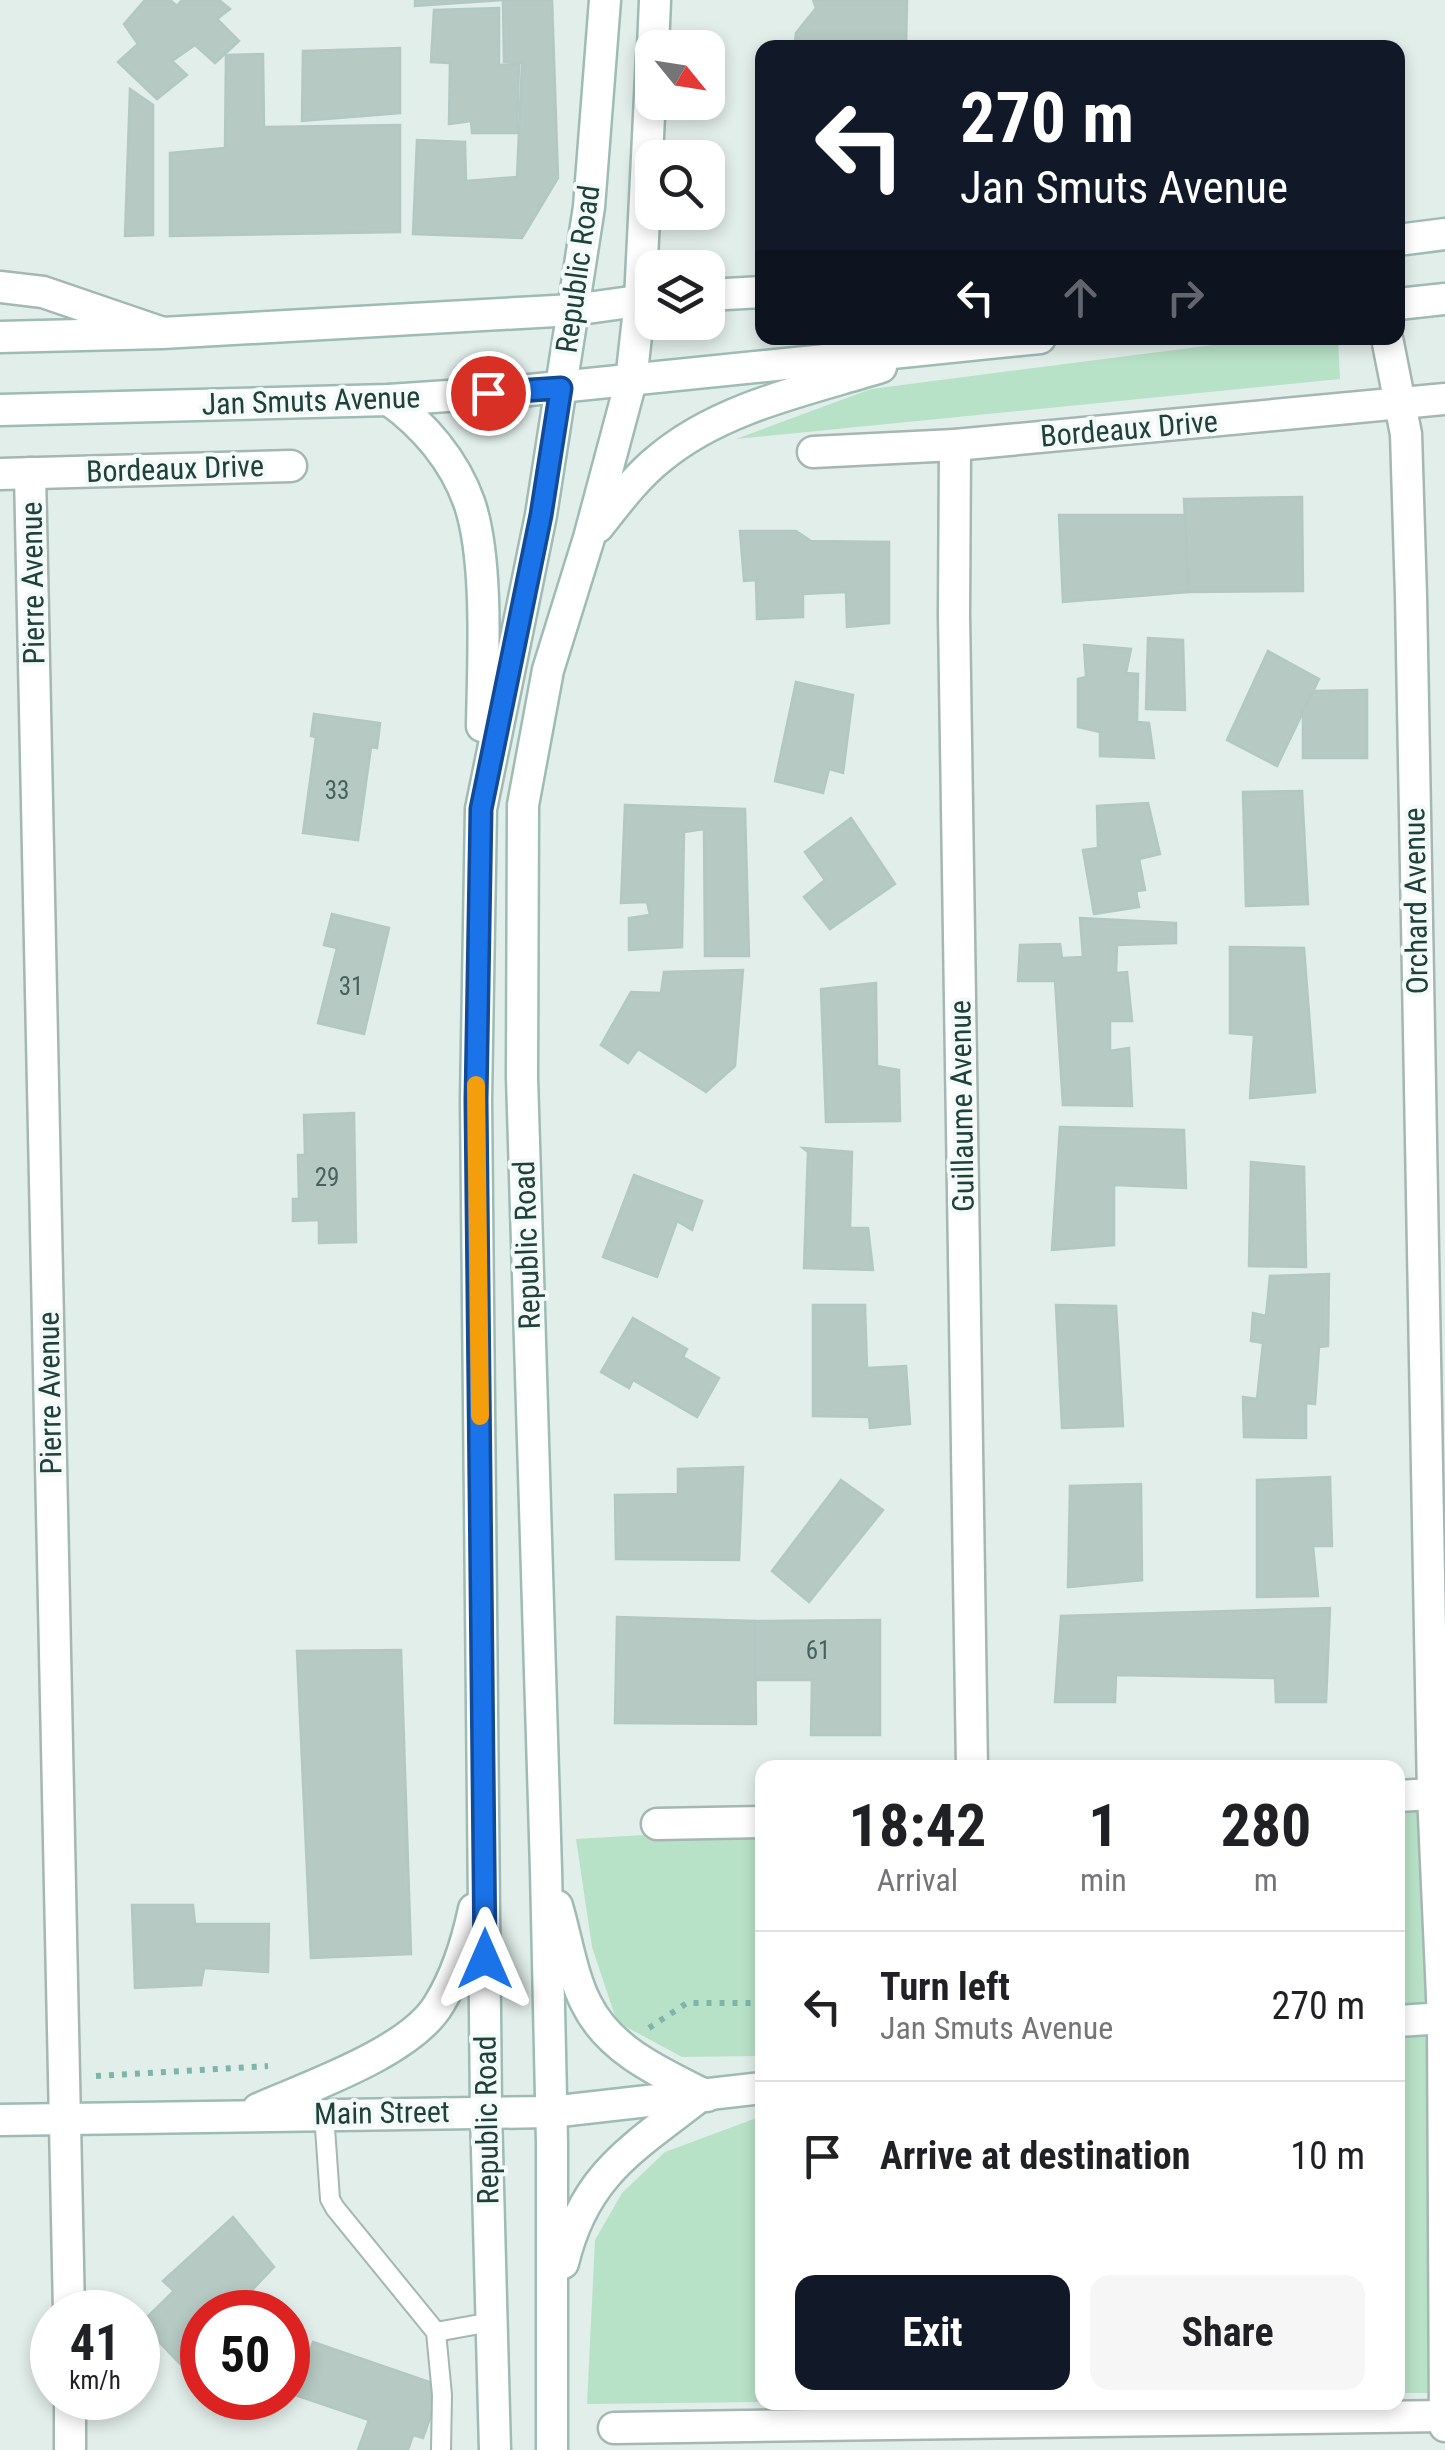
<!DOCTYPE html>
<html lang="en">
<head>
<meta charset="utf-8">
<style>
  body { margin:0; font-family:"Roboto Condensed",sans-serif; background:#f6f6f6; color:#202124; height:100vh; display:flex; flex-direction:column; font-size:38px; white-space:nowrap }
  * { box-sizing:border-box; margin:0 }
  p { font-size:32px; color:#757577 }
  .icon { flex:none; width:55px; height:55px; fill:none; stroke:currentColor; stroke-width:2; stroke-linecap:round; stroke-linejoin:round }
  .map { position:relative; flex:1; overflow:hidden }
  .side { position:absolute; left:755px; top:1760px; width:650px; height:650px; display:flex; flex-direction:column; background:#fff; border-radius:20px; box-shadow:0 5px 15px #0003 }
  .side>* { flex:none }
  .hud { position:absolute; left:755px; top:40px; width:650px; height:305px; border-radius:20px; box-shadow:0 5px 15px #0003; background:#111827; color:#fff; overflow:hidden }
  .needle { width:65px; rotate:120deg }
  .tools { position:absolute; left:635px; top:30px; display:grid; gap:20px }
  .tools a { display:grid; place-items:center; width:90px; height:90px; border-radius:20px; background:#fff; box-shadow:0 5px 15px #0003; font-size:50px }
  .speed { position:absolute; left:30px; top:2290px; display:flex; gap:20px; font-size:50px; font-weight:700; text-align:center }
  .speed>* { display:grid; place-content:center; width:130px; height:130px; border-radius:50%; background:#fff; box-shadow:0 5px 15px #0003; line-height:1 }
  .speed small { font-size:25px; font-weight:400 }
  .speed .limit { border:15px solid #d22; background:#fff; color:#111 }
  .pin { position:absolute; display:grid; place-items:center; width:85px; height:85px; color:#fff; margin:-42px; border:5px solid #fff; border-radius:50%; box-shadow:0 2px 10px #0007 }
  .me { position:absolute; width:110px; margin:-55px; rotate:0deg; stroke-linejoin:round; filter:drop-shadow(0 0 8px #0008) }
  .turn { display:flex; align-items:center; gap:35px; height:210px; padding:0 40px; font-size:45px }
  .turn .icon { width:130px; height:130px; stroke-width:2.5 }
  .turn b { display:block; font-size:70px; line-height:85px }
  .lanes { display:flex; align-items:center; height:95px; padding:0 40px; background:#0003; justify-content:center; gap:50px; direction:ltr }
  .lanes .off { opacity:.35 }
  .eta { display:flex; justify-content:space-evenly; align-items:center; height:170px; text-align:center }
  .eta b { font-size:60px; font-weight:700; line-height:70px }
  .button { display:flex; gap:20px; margin-top:auto; padding:20px 40px }
  .button a { flex:1; height:115px; border-radius:20px; background:#111827; color:#fff; font-size:40px; font-weight:700; line-height:115px; text-align:center }
  .button a+a { background:#f6f6f6; color:#202124 }
  ul { padding:0; list-style:none }
  li { display:flex; align-items:center; gap:30px; height:150px; padding:0 40px; border-top:2px solid #e0e0e0 }
  li div { flex:1 }
  li b { display:block; font-size:38px }
  li em { font-style:normal }
  .map>svg:first-child { display:block }
  .green { fill:#b8e2c7 }
  .building { fill:#b6c9c3; stroke:#b3c8c2; stroke-width:2.5 }
  .lines { fill:none; stroke-linecap:round; stroke-linejoin:round }
  .lane-casing { stroke:#a4b7b2; stroke-width:22 }
  .street-casing { stroke:#a4b7b2; stroke-width:35 }
  .secondary-casing { stroke:#9ebbb4; stroke-width:35 }
  .path { stroke:#7eb5aa; stroke-width:6; stroke-dasharray:5 8; stroke-linecap:butt }
  .lane { stroke:#fff; stroke-width:18 }
  .street { stroke:#fff; stroke-width:30 }
  .secondary { stroke:#fff; stroke-width:30 }
  .route-casing { stroke:#114b97; stroke-width:25 }
  .route { stroke:#1a73e8; stroke-width:18 }
  .slow { stroke:#f59e0b; stroke-width:18 }
  .labels { text-anchor:middle; stroke-width:8; stroke-linejoin:round; paint-order:stroke }
  .number-label { font-size:25px; fill:#45635d }
  .street-label { font-size:30px; fill:#1f413b; stroke:#f3faf7 }
</style>
</head>
<body>
<div class="map">
<svg width="1445" height="2450" viewBox="0 0 1445 2450">
  <rect width="100%" height="100%" fill="#e2eeea"/>
  <!-- green -->
  <g class="green">
    <path d="M1268,338H1338L1340,379L736,439L871,389Z"/>
    <path d="M1420,1792L1431,2010L1398,2013V1794Z"/>
    <path d="M762,1828V2056L682,2057L617,2022L592,1947L576,1839Z"/>
    <path d="M1428,2028L1436,2393H1398V2032Z"/>
    <path d="M762,2116V2402L587,2404L595,2240L622,2193L665,2152Z"/>
  </g>
  <!-- building -->
  <g class="building">
    <path d="M145,0H170L177,6L182,0H219L230,9L217,19L239,41L215,63L195,45L172,61L187,75L157,99L118,62L138,44L124,24Z"/>
    <path d="M415,0H503L415,6Z"/>
    <path d="M503,0H552L558,178L522,238L413,234L417,140L465,142L466,181L517,177L522,63L504,62Z"/>
    <path d="M813,0H907L906,48H794L796,33L816,8Z"/>
    <path d="M499,8V65L519,64L517,133H472L471,121L449,124L450,63L431,62L434,10Z"/>
    <path d="M400,48V113L302,121L303,51Z"/>
    <path d="M263,54L264,127L400,125V232L170,236V153L225,148L226,55Z"/>
    <path d="M130,89L153,105V235L125,236Z"/>
    <path d="M1302,497L1303,591L1188,592L1184,499Z"/>
    <path d="M1059,515H1185L1188,592L1063,602Z"/>
    <path d="M740,531H796L811,541L889,542V623L847,627L846,592L803,594V617L757,619L756,580L744,581Z"/>
    <path d="M1148,638L1183,640L1185,710L1146,709Z"/>
    <path d="M1084,645L1131,649L1126,673L1138,674L1137,722L1149,723L1154,758L1100,756V732L1078,727V679L1086,677Z"/>
    <path d="M1268,651L1319,679L1277,766L1227,740Z"/>
    <path d="M796,682L853,695L843,773L829,769L823,793L775,781Z"/>
    <path d="M1367,690V758H1303V711L1313,691Z"/>
    <path d="M314,714L380,723L377,748L371,747L358,840L303,833L316,737L311,736Z"/>
    <path d="M1302,791L1308,904L1246,906L1243,792Z"/>
    <path d="M1148,803L1160,854L1139,859L1145,890L1136,891L1139,907L1094,914L1083,850L1098,848L1097,806Z"/>
    <path d="M625,805L745,809L749,956H705L704,829L684,832L682,947L629,950V918L650,915L647,902L621,903Z"/>
    <path d="M851,818L895,884L830,929L804,897L825,880L805,852Z"/>
    <path d="M332,914L389,928L364,1034L318,1023L337,948L324,945Z"/>
    <path d="M1080,918L1176,923V943L1117,945L1116,973L1127,972L1132,1021H1110V1051L1129,1048L1132,1106L1063,1105L1055,981H1018L1020,945L1060,944L1062,958L1083,957Z"/>
    <path d="M1230,947L1304,948L1315,1092L1250,1098L1254,1035L1230,1033Z"/>
    <path d="M743,970L735,1066L706,1092L638,1049L628,1063L601,1045L631,992L661,993L664,972Z"/>
    <path d="M876,983L877,1066L899,1070L900,1121L826,1122L821,989Z"/>
    <path d="M354,1113L356,1242L319,1243V1220L293,1221V1199H299L298,1155H305L304,1115Z"/>
    <path d="M1060,1127L1184,1130L1186,1188L1114,1185V1245L1052,1250Z"/>
    <path d="M803,1148L852,1152L850,1228H868L873,1270L804,1268L808,1152Z"/>
    <path d="M1251,1162L1304,1167L1306,1267L1249,1266Z"/>
    <path d="M634,1175L702,1201L692,1230L677,1221L657,1277L603,1257Z"/>
    <path d="M1329,1274L1328,1346L1319,1347L1315,1404L1306,1403V1438L1244,1437L1243,1397L1257,1399L1263,1343L1251,1341L1253,1313L1266,1316L1270,1276Z"/>
    <path d="M813,1305H865L867,1368L906,1366L910,1424L870,1428L869,1417L813,1416Z"/>
    <path d="M1056,1305L1116,1306L1123,1426L1062,1428Z"/>
    <path d="M633,1318L687,1349L683,1357L719,1378L697,1417L633,1380L629,1388L601,1372Z"/>
    <path d="M743,1467L739,1560L616,1559L615,1495L678,1494V1469Z"/>
    <path d="M1330,1477L1332,1546H1313L1318,1596L1257,1597V1480Z"/>
    <path d="M841,1480L883,1510L809,1602L772,1571Z"/>
    <path d="M1141,1484L1142,1580L1068,1587L1070,1486Z"/>
    <path d="M1330,1608L1326,1702H1276L1275,1678L1116,1675L1115,1702H1055L1061,1616Z"/>
    <path d="M617,1617L755,1621L756,1724L615,1723Z"/>
    <path d="M880,1620V1735H811L812,1680H755V1621Z"/>
    <path d="M401,1650L411,1954L311,1958L297,1651Z"/>
    <path d="M132,1905H193L195,1924H269L268,1972L204,1968L201,1985L135,1988Z"/>
    <path d="M233,2217L274,2267L231,2312H202V2343L182,2366L141,2323L174,2291L163,2281Z"/>
    <path d="M313,2342L441,2386L423,2438L413,2435L408,2450H358L369,2420L295,2395Z"/>
  </g>
  <g class="lines">
    <!-- lane casing -->
    <g class="lane-casing">
      <g id="lane">
        <path d="M324,2114L330,2199L335,2208L436,2332L442,2395L441,2450"/>
        <path d="M436,2332L491,2322"/>
      </g>
    </g>
    <!-- street casing -->
    <g class="street-casing">
      <g id="street">
        <path d="M0,287L43,292L160,332"/>
        <path d="M1387,338L1406,434L1411,596L1433,1794L1443,2019L1445,2426"/>
        <path d="M955,445L954,615L972,1768"/>
        <path d="M813,452L955,445L1445,399"/>
        <path d="M30,473L69,2312"/>
        <path d="M0,474L291,466"/>
        <path d="M1398,1796L1433,1794"/>
        <path d="M657,1824L762,1822"/>
        <path d="M70,2398V2450"/>
        <path d="M614,2428L1445,2416"/>
      </g>
    </g>
    <!-- secondary casing -->
    <g class="secondary-casing">
      <g id="secondary">
        <path d="M653,48L655,0"/>
        <path d="M1398,240L1445,234"/>
        <path d="M708,295L762,292"/>
        <path d="M1398,304L1445,299"/>
        <path d="M0,337L162,333L573,310L652,299"/>
        <path d="M389,400C424,425 454,460 469,502C489,559 483,664 482,726"/>
        <path d="M0,410L389,400L520,391L1040,338"/>
        <path d="M598,527C617,503 636,477 660,458C721,407 807,390 881,367"/>
        <path d="M557,1906C566,1936 572,1976 586,2003C609,2051 663,2074 707,2096"/>
        <path d="M1398,2021L1445,2018"/>
        <path d="M258,2109C308,2087 411,2052 439,2004C457,1975 467,1942 474,1909"/>
        <path d="M0,2120L551,2112L762,2088"/>
        <path d="M563,2263C584,2175 632,2149 699,2097"/>
        <path d="M495,2450L486,2112L476,1100L481,809L541,515L589,207L605,0"/>
        <path d="M552,2450V2143L546,1870L522,1077L523,805L548,670L589,538L631,381L640,300L652,55"/>
      </g>
    </g>
    <!-- path -->
    <g class="path">
      <path d="M649,2028L687,2003H762"/>
      <path d="M96,2076L268,2066"/>
    </g>
    <!-- lane -->
    <use href="#lane" class="lane"/>
    <!-- street -->
    <use href="#street" class="street"/>
    <!-- secondary -->
    <use href="#secondary" class="secondary"/>
  </g>
  <g class="lines">
    <!-- route casing -->
    <g class="route-casing">
      <path id="route" d="M485,1959L476,1100L481,809L541,515L561,388L488,393"/>
    </g>
    <!-- route -->
    <use href="#route" class="route"/>
    <!-- slow -->
    <path class="slow" d="M476,1085L480,1416"/>
  </g>
  <g class="labels">
    <!-- number labels -->
    <g class="number-label">
      <text x="337" y="799">33</text>
      <text x="351" y="995">31</text>
      <text x="327" y="1186">29</text>
      <text x="818" y="1659">61</text>
    </g>
    <!-- street labels -->
    <g class="street-label">
      <text transform="translate(578 269) rotate(-82)" y="10">Republic Road</text>
      <text transform="translate(311 401) rotate(-2)" y="10">Jan Smuts Avenue</text>
      <text transform="translate(1129 429) rotate(-5)" y="10">Bordeaux Drive</text>
      <text transform="translate(175 469) rotate(-2)" y="10">Bordeaux Drive</text>
      <text transform="translate(33 583) rotate(-91)" y="10">Pierre Avenue</text>
      <text transform="translate(1416 901) rotate(-91)" y="10">Orchard Avenue</text>
      <text transform="translate(962 1106) rotate(-91)" y="10">Guillaume Avenue</text>
      <text transform="translate(527 1245) rotate(-92)" y="10">Republic Road</text>
      <text transform="translate(50 1393) rotate(-91)" y="10">Pierre Avenue</text>
      <text transform="translate(382 2113) rotate(-1)" y="10">Main Street</text>
      <text transform="translate(487 2120) rotate(-91)" y="10">Republic Road</text>
    </g>
  </g>
</svg>
<div class="tools">
<a><svg class="needle" viewBox="-14 -14 28 28"><path d="M0-13l5 13h-10z" fill="#e53935"/><path d="M0 13l5-13h-10z" fill="#757577"/></svg></a>
<a><svg class="icon" aria-label="search" viewBox="0 0 24 24"><circle cx="10" cy="10" r="6"/><path d="M15 15l6 6"/></svg></a>
<a><svg class="icon" aria-label="layers" viewBox="0 0 24 24"><path d="M12 4l9 5-9 5-9-5zM3 14l9 5 9-5"/></svg></a>
</div>
<div class="speed"><div>41<small>km/h</small></div><div class="limit">50</div></div>
<div class="pin" style="left:488px;top:393px;background:#d93025"><svg class="icon" aria-label="arrive" viewBox="0 0 24 24"><path d="M6 21V4h12l-3 4 3 4H6"/></svg></div>
<svg class="me" style="left:485px;top:1959px" viewBox="-20 -20 40 40"><path d="M0-17L14 15 0 8-14 15z" fill="#1a73e8" stroke="#fff" stroke-width="4"/></svg>
<div class="hud">
<div class="turn"><svg class="icon" aria-label="left" viewBox="0 0 24 24"><path d="M17 20v-9H6M10 6l-5 5 5 5"/></svg><div><b>270 m</b>Jan Smuts Avenue</div></div>
<div class="lanes"><svg class="icon" aria-label="left" viewBox="0 0 24 24"><path d="M17 20v-9H6M10 6l-5 5 5 5"/></svg><svg class="icon off" aria-label="ahead" viewBox="0 0 24 24"><path d="M12 20V5M6 11l6-6 6 6"/></svg><svg class="icon off" aria-label="right" viewBox="0 0 24 24"><path d="M7 20v-9h11M14 6l5 5-5 5"/></svg></div>
</div>
<section class="side">
<div class="eta">
<div><b>18:42</b><p>Arrival</p></div>
<div><b>1</b><p>min</p></div>
<div><b>280</b><p>m</p></div>
</div>
<ul>
<li><svg class="icon" aria-label="left" viewBox="0 0 24 24"><path d="M17 20v-9H6M10 6l-5 5 5 5"/></svg><div><b>Turn left</b><p>Jan Smuts Avenue</p></div><em>270 m</em></li>
<li><svg class="icon" aria-label="arrive" viewBox="0 0 24 24"><path d="M6 21V4h12l-3 4 3 4H6"/></svg><div><b>Arrive at destination</b></div><em>10 m</em></li>
</ul>
<div class="button"><a>Exit</a><a>Share</a></div>
</section>
</div>
</body>
</html>
